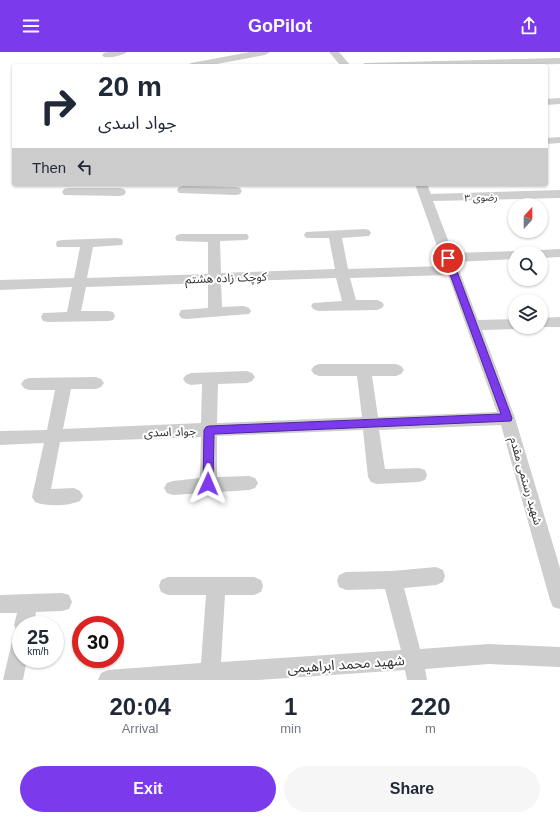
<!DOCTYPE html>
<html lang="en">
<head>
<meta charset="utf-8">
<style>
  body { margin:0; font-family:Arial,"Noto Sans Arabic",sans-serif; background:#f6f6f7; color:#1f2937; height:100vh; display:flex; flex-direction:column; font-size:15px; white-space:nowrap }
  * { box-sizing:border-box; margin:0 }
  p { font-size:13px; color:#747a83 }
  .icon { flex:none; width:22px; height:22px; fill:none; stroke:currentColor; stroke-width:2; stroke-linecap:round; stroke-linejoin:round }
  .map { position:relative; height:628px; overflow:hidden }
  .details { display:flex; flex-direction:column; background:#fff; flex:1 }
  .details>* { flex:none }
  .top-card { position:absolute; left:12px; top:12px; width:536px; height:122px; border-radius:4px; box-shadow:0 1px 3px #0004; background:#fff; color:#1f2937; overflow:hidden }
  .needle { width:26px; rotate:21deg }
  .buttons { position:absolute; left:508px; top:146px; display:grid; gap:8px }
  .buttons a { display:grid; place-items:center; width:40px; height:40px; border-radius:50%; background:#fff; box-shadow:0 1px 3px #0004; font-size:20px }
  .speed { position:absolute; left:12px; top:564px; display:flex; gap:8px; font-size:20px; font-weight:700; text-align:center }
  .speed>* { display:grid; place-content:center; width:52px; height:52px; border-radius:50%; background:#fff; box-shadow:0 1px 3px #0004; line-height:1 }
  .speed small { font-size:10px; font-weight:400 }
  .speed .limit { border:6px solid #d22; background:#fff; color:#111 }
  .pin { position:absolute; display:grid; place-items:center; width:34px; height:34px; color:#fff; margin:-17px; border:2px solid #fff; border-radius:50%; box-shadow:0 1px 4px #0007 }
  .me { position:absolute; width:44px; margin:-22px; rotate:1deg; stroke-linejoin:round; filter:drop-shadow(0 0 3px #0008) }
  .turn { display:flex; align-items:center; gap:14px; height:84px; padding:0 20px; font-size:18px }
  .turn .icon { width:52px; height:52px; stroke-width:2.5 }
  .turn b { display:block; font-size:28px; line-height:34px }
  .then { display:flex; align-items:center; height:38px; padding:0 20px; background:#0003; gap:8px; font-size:15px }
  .eta { display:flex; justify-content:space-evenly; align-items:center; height:68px; text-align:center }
  .eta b { font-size:24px; font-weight:700; line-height:28px }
  .primary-button { display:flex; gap:8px; margin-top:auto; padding:8px 20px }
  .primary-button a { flex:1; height:46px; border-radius:24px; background:#7c3aed; color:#fff; font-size:16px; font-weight:700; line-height:46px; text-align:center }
  .primary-button a+a { background:#f6f6f7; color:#1f2937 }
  header { display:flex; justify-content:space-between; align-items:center; height:52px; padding:0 20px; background:#7c3aed; color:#fff; font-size:18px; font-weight:700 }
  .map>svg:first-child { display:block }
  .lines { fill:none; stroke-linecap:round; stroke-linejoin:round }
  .street { fill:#cecece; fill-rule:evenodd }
  .route { fill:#7c3aed; stroke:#51269a }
  .labels { text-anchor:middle; stroke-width:4; stroke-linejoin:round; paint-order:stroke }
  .far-street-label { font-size:10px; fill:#313131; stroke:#fff }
  .street-label { font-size:12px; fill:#313131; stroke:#fff }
  .near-street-label { font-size:14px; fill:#313131; stroke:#fff }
</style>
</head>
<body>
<header><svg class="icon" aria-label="menu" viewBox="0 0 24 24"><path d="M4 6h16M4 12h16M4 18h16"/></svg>GoPilot<svg class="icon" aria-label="share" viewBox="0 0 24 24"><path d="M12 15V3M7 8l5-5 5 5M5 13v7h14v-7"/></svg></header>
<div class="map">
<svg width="560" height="628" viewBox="0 0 560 628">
  <rect width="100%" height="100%" fill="#fff"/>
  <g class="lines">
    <!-- street -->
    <g class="street">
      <path d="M108,0H127C122,4 110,6 104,5L102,3L104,1Z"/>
      <path d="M250,0H270L265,3L206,14H186L191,11Z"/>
      <path d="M329,0H339L351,14H341Z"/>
      <path d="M560,6V12L477,14H360L365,11Z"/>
      <path d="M560,46V52L546,53V47Z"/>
      <path d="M560,85V91L546,92V86Z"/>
      <path d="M415,132H427L431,142L560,138V146L433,149L453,201L515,199L520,201H515V207L456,210L478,268L515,267V275H520L515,277L482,278L515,366L560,516V557L553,555L550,548L501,373L379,378L385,417L419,416L425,418L427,423L425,428L419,430L377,432L371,430L368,425L363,378L217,384V425L249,424L255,426L258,431L255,436L249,438L173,443L167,441L164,436L167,431L173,429L200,426L201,385L60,390L51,437L74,436L80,439L83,444L80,449C68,454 47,455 35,450L32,445L44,391L0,393V379L47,378L55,338H29L24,336L21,332L24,328L29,326L96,325L101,327L104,331L101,335L96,337H71L63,377L201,371L202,332L191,333L186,331L183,327L186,323L191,321L247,319L252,321L255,325L252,329L247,331L218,332L217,371L362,365L357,324H319L314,322L311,318L314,314L319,312H396L401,314L404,318L401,322L396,324H372L378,365L497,360L448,223L350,226L356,248H377L382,250L384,253L382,256L377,258L318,259L313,257L311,254L313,251L342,249L336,226L221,230L222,255L244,254L249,256L251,259L249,262L186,267L181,266L179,262L181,258L208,256V231L86,235L81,259H108L113,260L115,264L113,268L108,269L48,270L43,269L41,265L43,261L67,260L72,235L0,238V228L74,226L80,195H57L56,192L57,189L62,188L117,186L122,187L123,190L122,193L93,195L87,226L208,222V190L177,189L175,186L177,183L181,182H247L249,185L247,188L220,189L221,221L335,217L329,186H306L304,183L306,180L365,177L369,178L371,181L369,184L342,186L348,217L444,214Z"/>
      <path d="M183,134L236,135L240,136L242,139L240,142L236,143L179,141L177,138L179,135Z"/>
      <path d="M68,136H120L124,137L126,140L124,143L120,144L64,143L62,140L64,137Z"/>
      <path d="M560,197V205L541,206V201H535L541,198Z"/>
      <path d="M560,265V275H537H541V266Z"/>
      <path d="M436,515L443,518L445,524L443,530L436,533L404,536L420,597L489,592L560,595V615L489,612L425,617L427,628H407L405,618L258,628H98L101,621L108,618L201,611L206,543H168L161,540L159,534L161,528L168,525H254L261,528L263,534L261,540L254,543H225L221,610L401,598L385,537L346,538L339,535L337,529L339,523L346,520L392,519Z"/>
      <path d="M62,541L69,543L72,550L69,557L62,559L36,560L34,573H21V607H27L23,628H3L14,581L17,580L14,573L17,561H0V543Z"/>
    </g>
  </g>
  <!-- route -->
  <path class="route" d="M448,204L452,206L512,366L511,369L214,382L213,432L212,436L208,437L204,436L203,432L204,378L206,375L209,374L501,362L444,206Z"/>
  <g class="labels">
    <!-- far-street labels -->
    <g class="far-street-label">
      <text transform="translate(481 145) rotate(-2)" y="4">رضوی ۳</text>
    </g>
    <!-- street labels -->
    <g class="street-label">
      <text transform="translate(226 226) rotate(-2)" y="4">کوچک زاده هشتم</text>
      <text transform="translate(170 380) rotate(-2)" y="4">جواد اسدی</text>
      <text transform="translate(526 429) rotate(74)" y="4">شهید رستمی مقدم</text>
    </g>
    <!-- near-street labels -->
    <g class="near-street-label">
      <text transform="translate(346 612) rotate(-4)" y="5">شهید محمد ابراهیمی</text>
    </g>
  </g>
</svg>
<div class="buttons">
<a><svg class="needle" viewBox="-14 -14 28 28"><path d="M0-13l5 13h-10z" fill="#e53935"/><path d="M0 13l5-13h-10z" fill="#747a83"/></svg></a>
<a><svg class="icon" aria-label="search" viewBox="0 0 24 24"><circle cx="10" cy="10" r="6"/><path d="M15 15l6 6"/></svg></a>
<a><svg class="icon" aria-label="layers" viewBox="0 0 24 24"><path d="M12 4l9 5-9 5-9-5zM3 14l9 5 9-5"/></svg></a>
</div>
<div class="speed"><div>25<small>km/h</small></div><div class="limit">30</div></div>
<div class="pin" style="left:448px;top:206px;background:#d93025"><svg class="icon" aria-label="arrive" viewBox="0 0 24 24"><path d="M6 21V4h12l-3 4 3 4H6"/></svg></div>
<svg class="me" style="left:208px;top:432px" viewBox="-20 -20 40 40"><path d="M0-17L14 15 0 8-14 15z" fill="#7c3aed" stroke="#fff" stroke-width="4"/></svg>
<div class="top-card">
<div class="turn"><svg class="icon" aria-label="right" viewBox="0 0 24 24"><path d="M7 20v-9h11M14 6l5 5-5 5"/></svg><div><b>20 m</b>جواد اسدی</div></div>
<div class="then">Then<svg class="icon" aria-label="left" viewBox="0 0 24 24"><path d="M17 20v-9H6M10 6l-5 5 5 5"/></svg></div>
</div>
</div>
<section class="details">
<div class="eta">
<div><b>20:04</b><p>Arrival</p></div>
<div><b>1</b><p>min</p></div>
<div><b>220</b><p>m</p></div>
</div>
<div class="primary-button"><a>Exit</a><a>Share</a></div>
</section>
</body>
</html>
